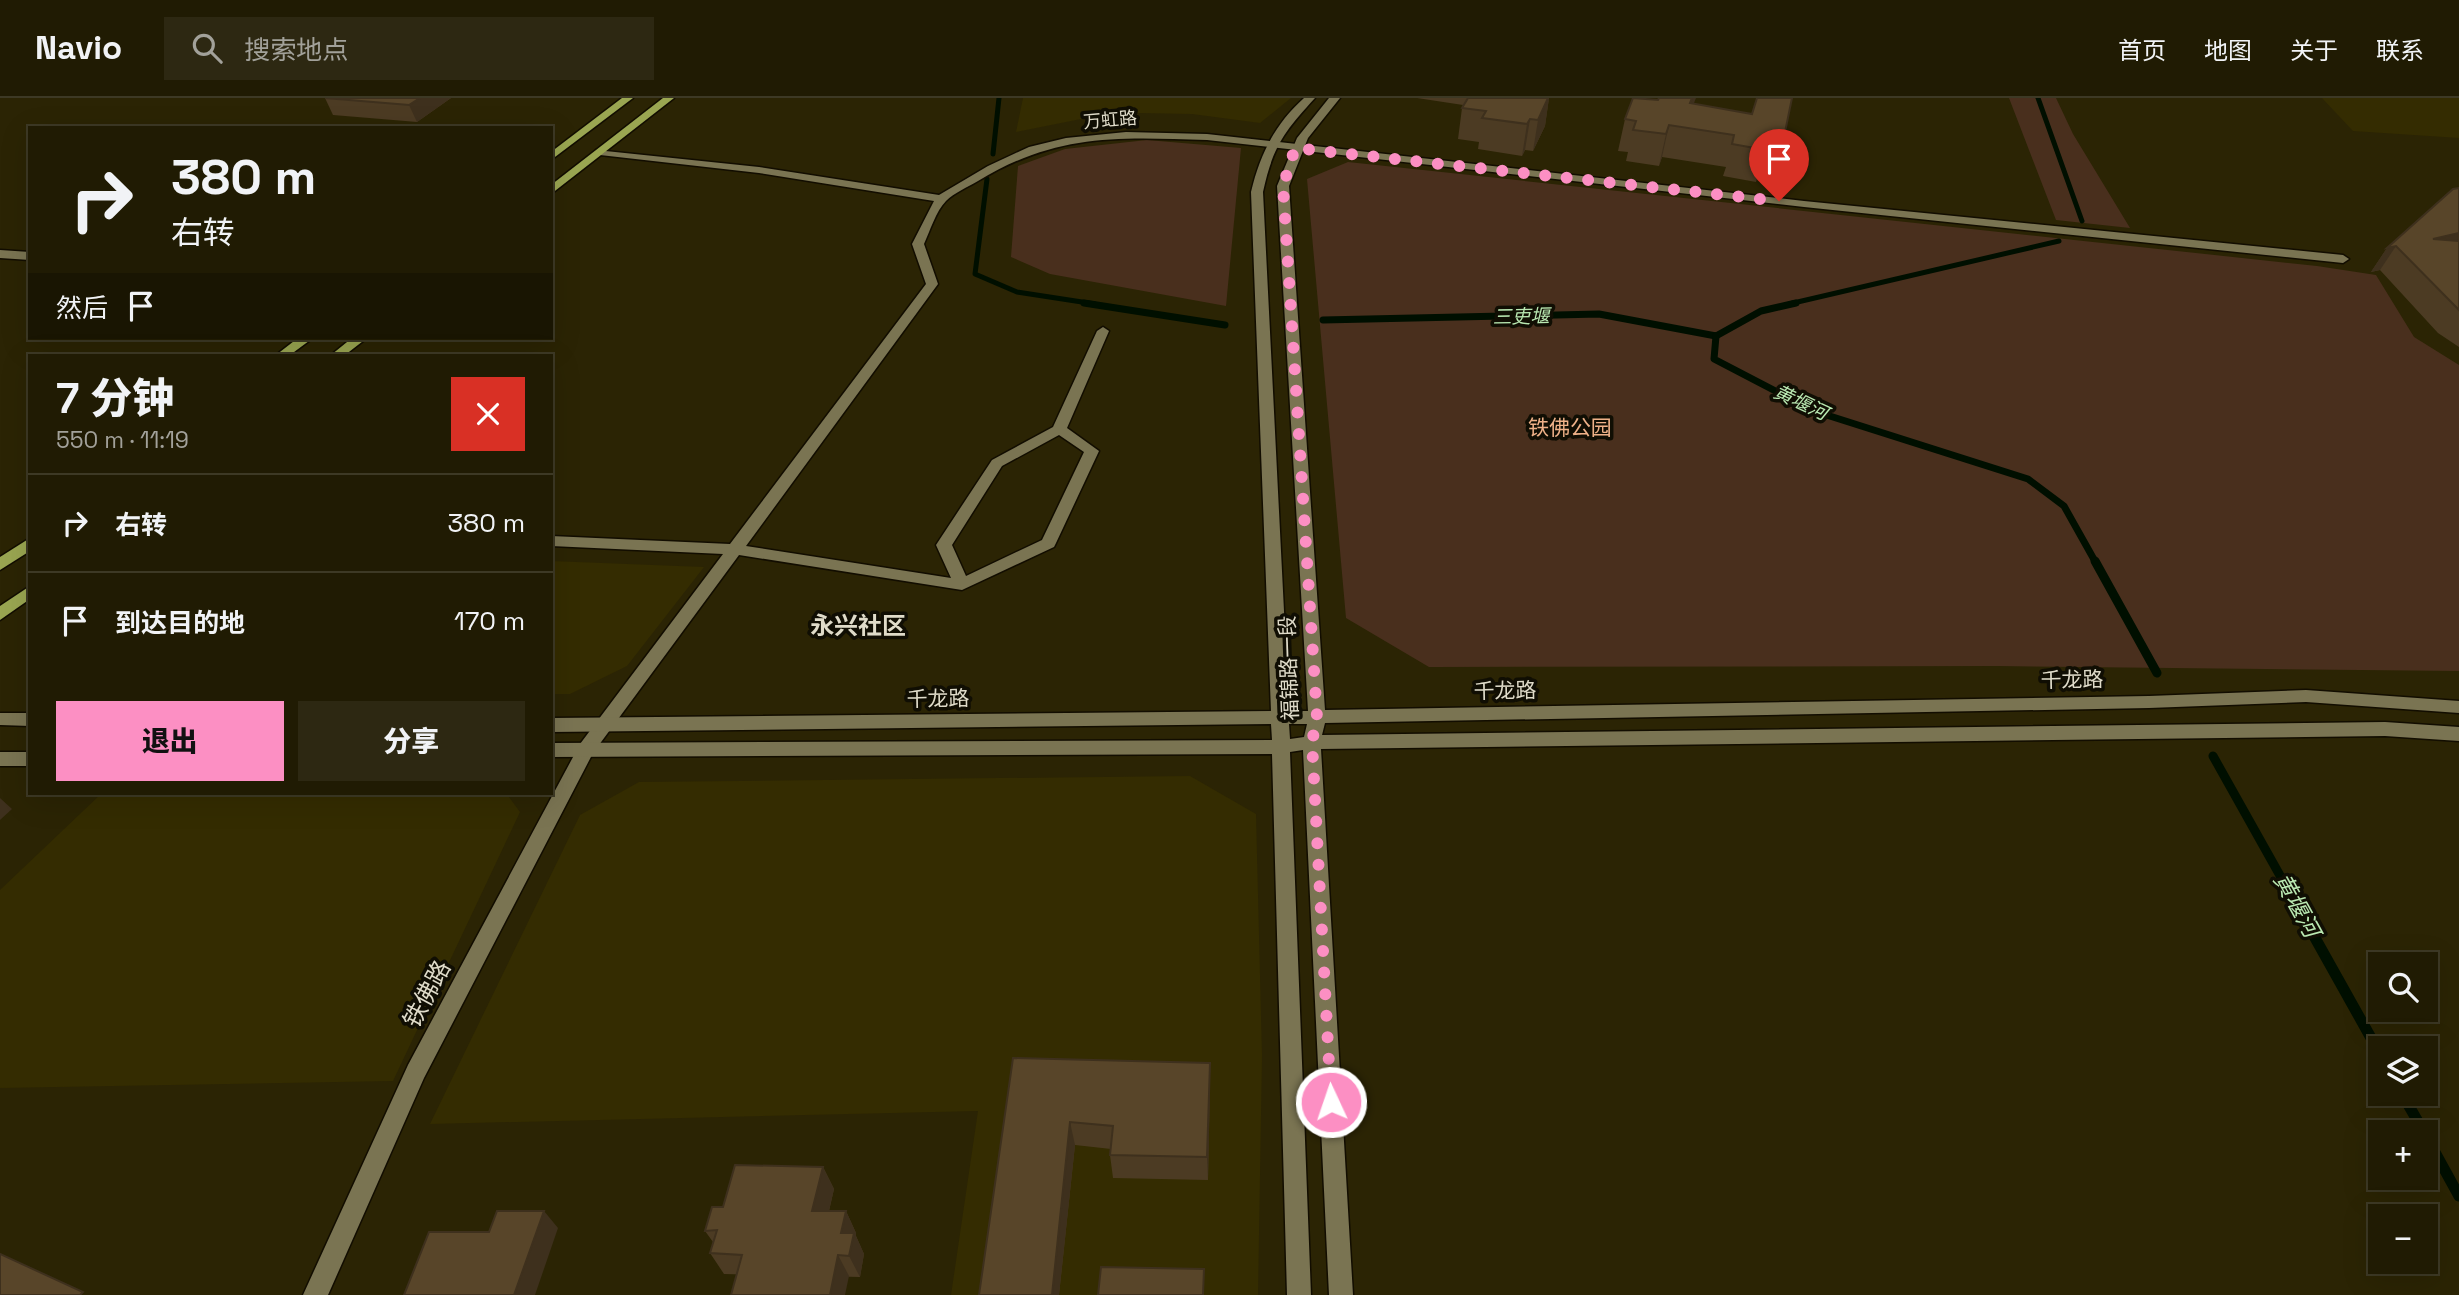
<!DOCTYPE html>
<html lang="zh">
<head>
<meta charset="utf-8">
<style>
  body { margin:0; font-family:"Space Grotesk","Noto Sans SC",sans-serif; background:#2d2812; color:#f1f3f6; height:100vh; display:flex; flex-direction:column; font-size:26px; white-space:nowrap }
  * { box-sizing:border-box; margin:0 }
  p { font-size:23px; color:#a2a19a }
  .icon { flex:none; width:38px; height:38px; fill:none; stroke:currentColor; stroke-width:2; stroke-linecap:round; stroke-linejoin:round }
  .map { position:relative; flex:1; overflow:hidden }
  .side { position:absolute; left:28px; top:256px; width:525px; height:441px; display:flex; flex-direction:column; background:#201b03; border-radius:0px; box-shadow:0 7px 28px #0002,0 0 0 2px #3d3925 }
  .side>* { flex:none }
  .banner { position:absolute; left:28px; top:28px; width:525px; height:214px; border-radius:0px; box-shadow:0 7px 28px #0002,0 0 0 2px #3d3925; background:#201b03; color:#f1f3f6; overflow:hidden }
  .buttons { position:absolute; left:2368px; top:854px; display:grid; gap:14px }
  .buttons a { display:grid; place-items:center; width:70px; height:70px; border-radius:0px; background:#201b03; box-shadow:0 7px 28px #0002,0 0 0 2px #3d3925; font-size:35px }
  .pin { position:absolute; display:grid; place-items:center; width:60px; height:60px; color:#fff; margin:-72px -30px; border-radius:50% 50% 50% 0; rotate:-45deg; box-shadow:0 0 7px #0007 }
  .pin .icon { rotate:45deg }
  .me { position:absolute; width:77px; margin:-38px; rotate:357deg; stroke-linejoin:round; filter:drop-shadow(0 0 5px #0008) }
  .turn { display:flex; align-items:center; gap:24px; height:147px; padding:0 28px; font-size:32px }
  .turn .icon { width:91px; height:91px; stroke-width:2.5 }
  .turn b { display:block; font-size:49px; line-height:60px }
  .then { display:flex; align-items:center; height:66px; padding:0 28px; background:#0003; gap:14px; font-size:26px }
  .round { display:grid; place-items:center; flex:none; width:74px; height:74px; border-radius:0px; background:#2d2812 }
  .headline { display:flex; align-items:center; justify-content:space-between; height:119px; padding:0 28px }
  h1 { font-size:42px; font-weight:800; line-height:52px }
  .primary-button { display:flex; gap:14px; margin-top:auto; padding:14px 28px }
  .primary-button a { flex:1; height:80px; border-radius:0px; background:#fc8fc3; color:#111; font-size:28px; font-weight:800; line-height:80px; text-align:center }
  .primary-button a+a { background:#2d2812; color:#f1f3f6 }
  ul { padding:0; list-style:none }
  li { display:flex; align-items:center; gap:21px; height:98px; padding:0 28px; border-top:2px solid #3d3925 }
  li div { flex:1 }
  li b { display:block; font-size:26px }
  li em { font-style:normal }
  header { display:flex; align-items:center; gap:42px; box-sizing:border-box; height:98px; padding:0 35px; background:#201b03; border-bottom:2px solid #3d3925 }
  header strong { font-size:33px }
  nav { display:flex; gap:38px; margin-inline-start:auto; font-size:24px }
  .search { width:490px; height:63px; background:#2d2812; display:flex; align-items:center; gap:18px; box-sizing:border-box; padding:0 24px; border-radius:0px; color:#a2a19a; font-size:26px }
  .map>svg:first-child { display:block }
  .built { fill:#342c01 }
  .green { fill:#492f1d }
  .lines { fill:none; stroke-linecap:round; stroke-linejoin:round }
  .stream-far3 { stroke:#000f00; stroke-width:5 }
  .stream-far2 { stroke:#000f00; stroke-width:7 }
  .stream-far1 { stroke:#000f00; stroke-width:9 }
  .stream { stroke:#000f00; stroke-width:11 }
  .minor-casing { stroke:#120d00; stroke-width:3 }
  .tertiary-casing { stroke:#120d00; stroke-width:3 }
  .primary-casing { stroke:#120d00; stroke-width:3 }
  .minor { fill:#7a7452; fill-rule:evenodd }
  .tertiary { fill:#7a7452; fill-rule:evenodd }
  .primary { fill:#9aa651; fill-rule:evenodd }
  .wall { fill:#4c3b23 }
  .shaded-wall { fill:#3e301d }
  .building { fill:#584529; stroke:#3e301d; stroke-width:2 }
  .route { stroke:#fc8fc3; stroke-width:12; stroke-dasharray:0 21.6 }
  .labels { text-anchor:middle; stroke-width:7; stroke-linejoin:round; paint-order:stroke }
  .far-street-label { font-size:18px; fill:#dfdbc9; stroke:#100e03 }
  .far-water-label { font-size:19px; font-style:italic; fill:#bae9b2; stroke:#100e03 }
  .park-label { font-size:21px; fill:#eeb188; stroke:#100e03 }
  .street-label { font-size:21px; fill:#dfdbc9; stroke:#100e03 }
  .water-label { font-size:23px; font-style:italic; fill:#bae9b2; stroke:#100e03 }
  .quarter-label { font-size:24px; font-weight:bold; fill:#dfdbc9; stroke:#100e03 }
  .near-street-label { font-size:24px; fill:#dfdbc9; stroke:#100e03 }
</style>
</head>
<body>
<header>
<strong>Navio</strong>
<div class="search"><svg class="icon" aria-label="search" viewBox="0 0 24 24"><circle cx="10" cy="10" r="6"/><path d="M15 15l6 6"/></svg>搜索地点</div>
<nav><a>首页</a><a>地图</a><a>关于</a><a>联系</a></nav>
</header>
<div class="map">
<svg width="2459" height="1197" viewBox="0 0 2459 1197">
  <rect width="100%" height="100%" fill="#2b2404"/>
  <!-- built -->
  <g class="built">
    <path d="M1023,0H1291L1260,25L1192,16L1138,15L1096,18L1016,34Z"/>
    <path d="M2322,0H2459V40L2353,33Z"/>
    <path d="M551,463L704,469L627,568L570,596H551Z"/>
    <path d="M1190,678L1256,716L1262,958L1258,1197H951L978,1013L430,1026L580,717L639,684Z"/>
    <path d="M102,695H506L520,714L393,983L0,990V792Z"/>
  </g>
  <!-- green -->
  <g class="green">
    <path d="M2009,0H2056L2073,36L2130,130L2056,122Z"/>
    <path d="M1147,42L1241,50L1226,208L1050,176L1011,159L1018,68L1065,51Z"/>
    <path d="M1348,64L2317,168L2376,177L2414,239L2459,267V573L1997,568L1429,569L1346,520L1307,81Z"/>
  </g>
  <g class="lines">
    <!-- stream-far3 -->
    <g class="stream-far3">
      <path d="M2038,0L2082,123"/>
      <path d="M993,56L999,0"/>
      <path d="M987,81L975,176L1017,194L1095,206"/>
      <path d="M1789,206L2059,143"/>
    </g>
    <!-- stream-far2 -->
    <g class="stream-far2">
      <path d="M1084,205L1225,227"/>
      <path d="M1323,222L1599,216L1716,238"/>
      <path d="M1716,238L1714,261L1814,313L2028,381L2064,408L2096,465"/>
      <path d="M1716,238L1761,213L1796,205"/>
    </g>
    <!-- stream-far1 -->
    <g class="stream-far1">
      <path d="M2095,463L2157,575"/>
      <path d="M2213,658L2287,790"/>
    </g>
    <!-- stream -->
    <g class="stream">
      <path d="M2286,788L2380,956"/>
      <path d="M2402,996L2424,1034"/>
      <path d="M2426,1038L2459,1098"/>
    </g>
    <!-- minor casing -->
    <g class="minor-casing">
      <g id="minor">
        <path d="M1126,34L1207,36L1804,103L2343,157L2349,161L2343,165L1804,109L1207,42C1118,39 1057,35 978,83C968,89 954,95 946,103C936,113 930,133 924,146L938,186L746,448L951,480L936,447L992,362L1053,329L1097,233L1103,229L1109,233L1067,330L1099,353L1056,445L1054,449L962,492L739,457L593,655L424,980L328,1197H303L408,967L580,646L723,456L551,448V438L730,446L926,186L912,146L934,103L759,75L600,57L596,56V52L759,69L939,97L988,68L1029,49L1066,40ZM1059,337L1084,354L1042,442L966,478L952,447L1002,368Z"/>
        <path d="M0,152L30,154V162L0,160Z"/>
      </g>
    </g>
    <!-- tertiary casing -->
    <g class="tertiary-casing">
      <g id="tertiary">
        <path d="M1304,0H1315C1284,34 1273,48 1263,94L1289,613H1308L1277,88L1297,40L1329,0H1340L1308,40L1289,88L1325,612L2149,598L2306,592L2459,603V615L2306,604L2149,610L1325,625L1322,637L2385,624L2459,629V643L2385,638L1321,651L1353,1197H1329L1303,652L1290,654L1311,1197H1287L1272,656L551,659V645L1272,642L1271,626L551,634V620L1271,613L1251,94C1260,56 1275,26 1304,0ZM1289,626H1307L1304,639L1290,641Z"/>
        <path d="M0,615H30V628L0,627Z"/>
        <rect x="0" y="654" width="30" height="14"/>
      </g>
    </g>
    <!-- primary casing -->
    <g class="primary-casing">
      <g id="primary">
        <path d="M622,0H633L551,62V54Z"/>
        <path d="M663,0H674L551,96V87Z"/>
        <path d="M298,240H313L290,257H276Z"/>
        <path d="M352,240H367L345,257H331Z"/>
        <path d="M30,440V453L0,472V459Z"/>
        <path d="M30,488V501L0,522V508Z"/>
      </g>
    </g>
    <!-- minor -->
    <use href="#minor" class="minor"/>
    <!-- tertiary -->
    <use href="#tertiary" class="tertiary"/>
    <!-- primary -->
    <use href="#primary" class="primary"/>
  </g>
  <!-- wall -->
  <g class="wall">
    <path d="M325,0H451L417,24L333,17Z"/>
    <path d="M1417,0H1549L1545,28L1533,53L1525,52L1522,58L1478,51L1479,44L1458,41L1462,10L1463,7Z"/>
    <path d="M1658,2L1694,6L1783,44L1774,76L1759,74L1756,84L1723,78L1726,69L1662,59L1659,68L1626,63L1628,54L1618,53L1625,21Z"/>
    <path d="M2459,90V249L2438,235L2380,172L2371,174L2387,150Z"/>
    <path d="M1013,960L1210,965V988L1208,1082L1113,1080L1110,1057L1111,1051L1075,1047L1059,1197H979Z"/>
    <path d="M823,1069L834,1091L829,1113H846L856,1135V1138L864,1156L860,1179L724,1176L710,1155L713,1144L705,1133L723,1109Z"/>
  </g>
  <!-- shaded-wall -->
  <g class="shaded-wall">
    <path d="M420,0H451L417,24L409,7Z"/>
    <path d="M1548,0H1549L1545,28L1533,53L1538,22Z"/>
    <path d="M1692,0H1696L1684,30Z"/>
    <path d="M1530,21L1525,52L1522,58L1527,26Z"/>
    <path d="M1669,27L1662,59L1659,68L1666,36Z"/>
    <path d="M2459,135V155L2433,141Z"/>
    <path d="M2396,148L2380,172L2371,174L2387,150Z"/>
    <path d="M0,700L12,711L0,722Z"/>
    <path d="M1210,965V988L1208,1082L1207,1059Z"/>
    <path d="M1070,1024L1075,1047L1059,1197H1052Z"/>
    <path d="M823,1069L834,1091L824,1134L812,1113Z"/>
    <path d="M544,1113L558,1130L535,1197H514Z"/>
    <path d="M846,1113L856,1135V1138L864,1156L860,1179L849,1158L841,1135Z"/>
    <path d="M838,1157L849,1178L845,1197H830Z"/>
  </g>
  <!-- building -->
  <g class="building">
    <path d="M325,0H420L409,7Z"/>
    <path d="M1468,0H1548L1538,22L1530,21L1527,26L1482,20L1486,13L1462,10Z"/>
    <path d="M1633,0L1658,2L1659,0H1692L1690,5L1752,16L1757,0H1792L1783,44L1768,42L1766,52L1732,46L1734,37L1669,27L1666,36L1633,32L1636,23L1625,21Z"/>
    <path d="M2459,90V135L2433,141L2459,143V212L2396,148L2387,150L2453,91Z"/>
    <path d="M1013,960L1210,965L1207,1059L1110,1057L1113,1028L1070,1024L1052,1197H979Z"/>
    <path d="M735,1067L823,1069L812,1113H846L841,1135H854L849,1158L838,1157L830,1197H731L742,1157L710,1155L717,1132L705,1133L712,1109H723Z"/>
    <path d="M497,1113H544L514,1197H404L429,1134H489Z"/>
    <path d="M0,1156L83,1194L80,1197H0Z"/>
    <path d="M1101,1169L1204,1171L1203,1197H1098Z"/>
  </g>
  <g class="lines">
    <!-- route -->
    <path class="route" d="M1331,1004L1312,644L1317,619L1283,88L1295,50L1779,103"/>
  </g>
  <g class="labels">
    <!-- far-street labels -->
    <g class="far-street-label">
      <text transform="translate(1110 22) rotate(-5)" y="6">万虹路</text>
    </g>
    <!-- far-water labels -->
    <g class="far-water-label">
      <text transform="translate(1521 218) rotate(-1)" y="7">三吏堰</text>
      <text transform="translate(1801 304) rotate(25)" y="7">黄堰河</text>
    </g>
    <!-- park labels -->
    <g class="park-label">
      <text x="1570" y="337">铁佛公园</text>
    </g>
    <!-- street labels -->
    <g class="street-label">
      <text transform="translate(1289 570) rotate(-92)" y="7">福锦路一段</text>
      <text transform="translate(2072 582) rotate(-1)" y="7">千龙路</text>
      <text transform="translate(1505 593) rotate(-1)" y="7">千龙路</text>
      <text transform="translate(938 601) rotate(-1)" y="7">千龙路</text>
    </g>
    <!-- water labels -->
    <g class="water-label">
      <text transform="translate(2297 807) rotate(61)" y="8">黄堰河</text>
    </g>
    <!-- quarter labels -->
    <g class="quarter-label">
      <text x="858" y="536">永兴社区</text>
    </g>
    <!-- near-street labels -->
    <g class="near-street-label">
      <text transform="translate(427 896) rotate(-62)" y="8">铁佛路</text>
    </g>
  </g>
</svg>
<div class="buttons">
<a><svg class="icon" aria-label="search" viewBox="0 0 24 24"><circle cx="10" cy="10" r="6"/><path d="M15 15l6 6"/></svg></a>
<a><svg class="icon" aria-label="layers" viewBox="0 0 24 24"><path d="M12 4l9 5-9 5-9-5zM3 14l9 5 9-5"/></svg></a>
<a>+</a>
<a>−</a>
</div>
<div class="pin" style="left:1779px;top:103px;background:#d93025"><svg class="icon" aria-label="arrive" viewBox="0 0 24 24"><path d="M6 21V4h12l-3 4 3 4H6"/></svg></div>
<svg class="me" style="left:1331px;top:1004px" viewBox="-20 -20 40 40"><circle r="17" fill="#fc8fc3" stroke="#fff" stroke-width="3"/><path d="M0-11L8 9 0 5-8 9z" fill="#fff"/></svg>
<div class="banner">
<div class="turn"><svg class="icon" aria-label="right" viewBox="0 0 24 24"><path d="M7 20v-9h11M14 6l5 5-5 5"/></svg><div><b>380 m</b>右转</div></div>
<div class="then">然后<svg class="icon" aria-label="arrive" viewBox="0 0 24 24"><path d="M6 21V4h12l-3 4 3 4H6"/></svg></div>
</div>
<section class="side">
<div class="headline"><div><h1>7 分钟</h1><p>550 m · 11:19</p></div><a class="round" style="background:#d93025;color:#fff"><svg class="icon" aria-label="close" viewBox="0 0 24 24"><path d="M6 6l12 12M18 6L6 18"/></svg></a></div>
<ul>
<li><svg class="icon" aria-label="right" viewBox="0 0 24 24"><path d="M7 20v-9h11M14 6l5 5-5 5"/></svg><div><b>右转</b></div><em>380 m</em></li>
<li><svg class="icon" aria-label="arrive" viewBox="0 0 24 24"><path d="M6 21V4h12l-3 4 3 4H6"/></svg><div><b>到达目的地</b></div><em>170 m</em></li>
</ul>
<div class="primary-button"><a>退出</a><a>分享</a></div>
</section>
</div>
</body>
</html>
